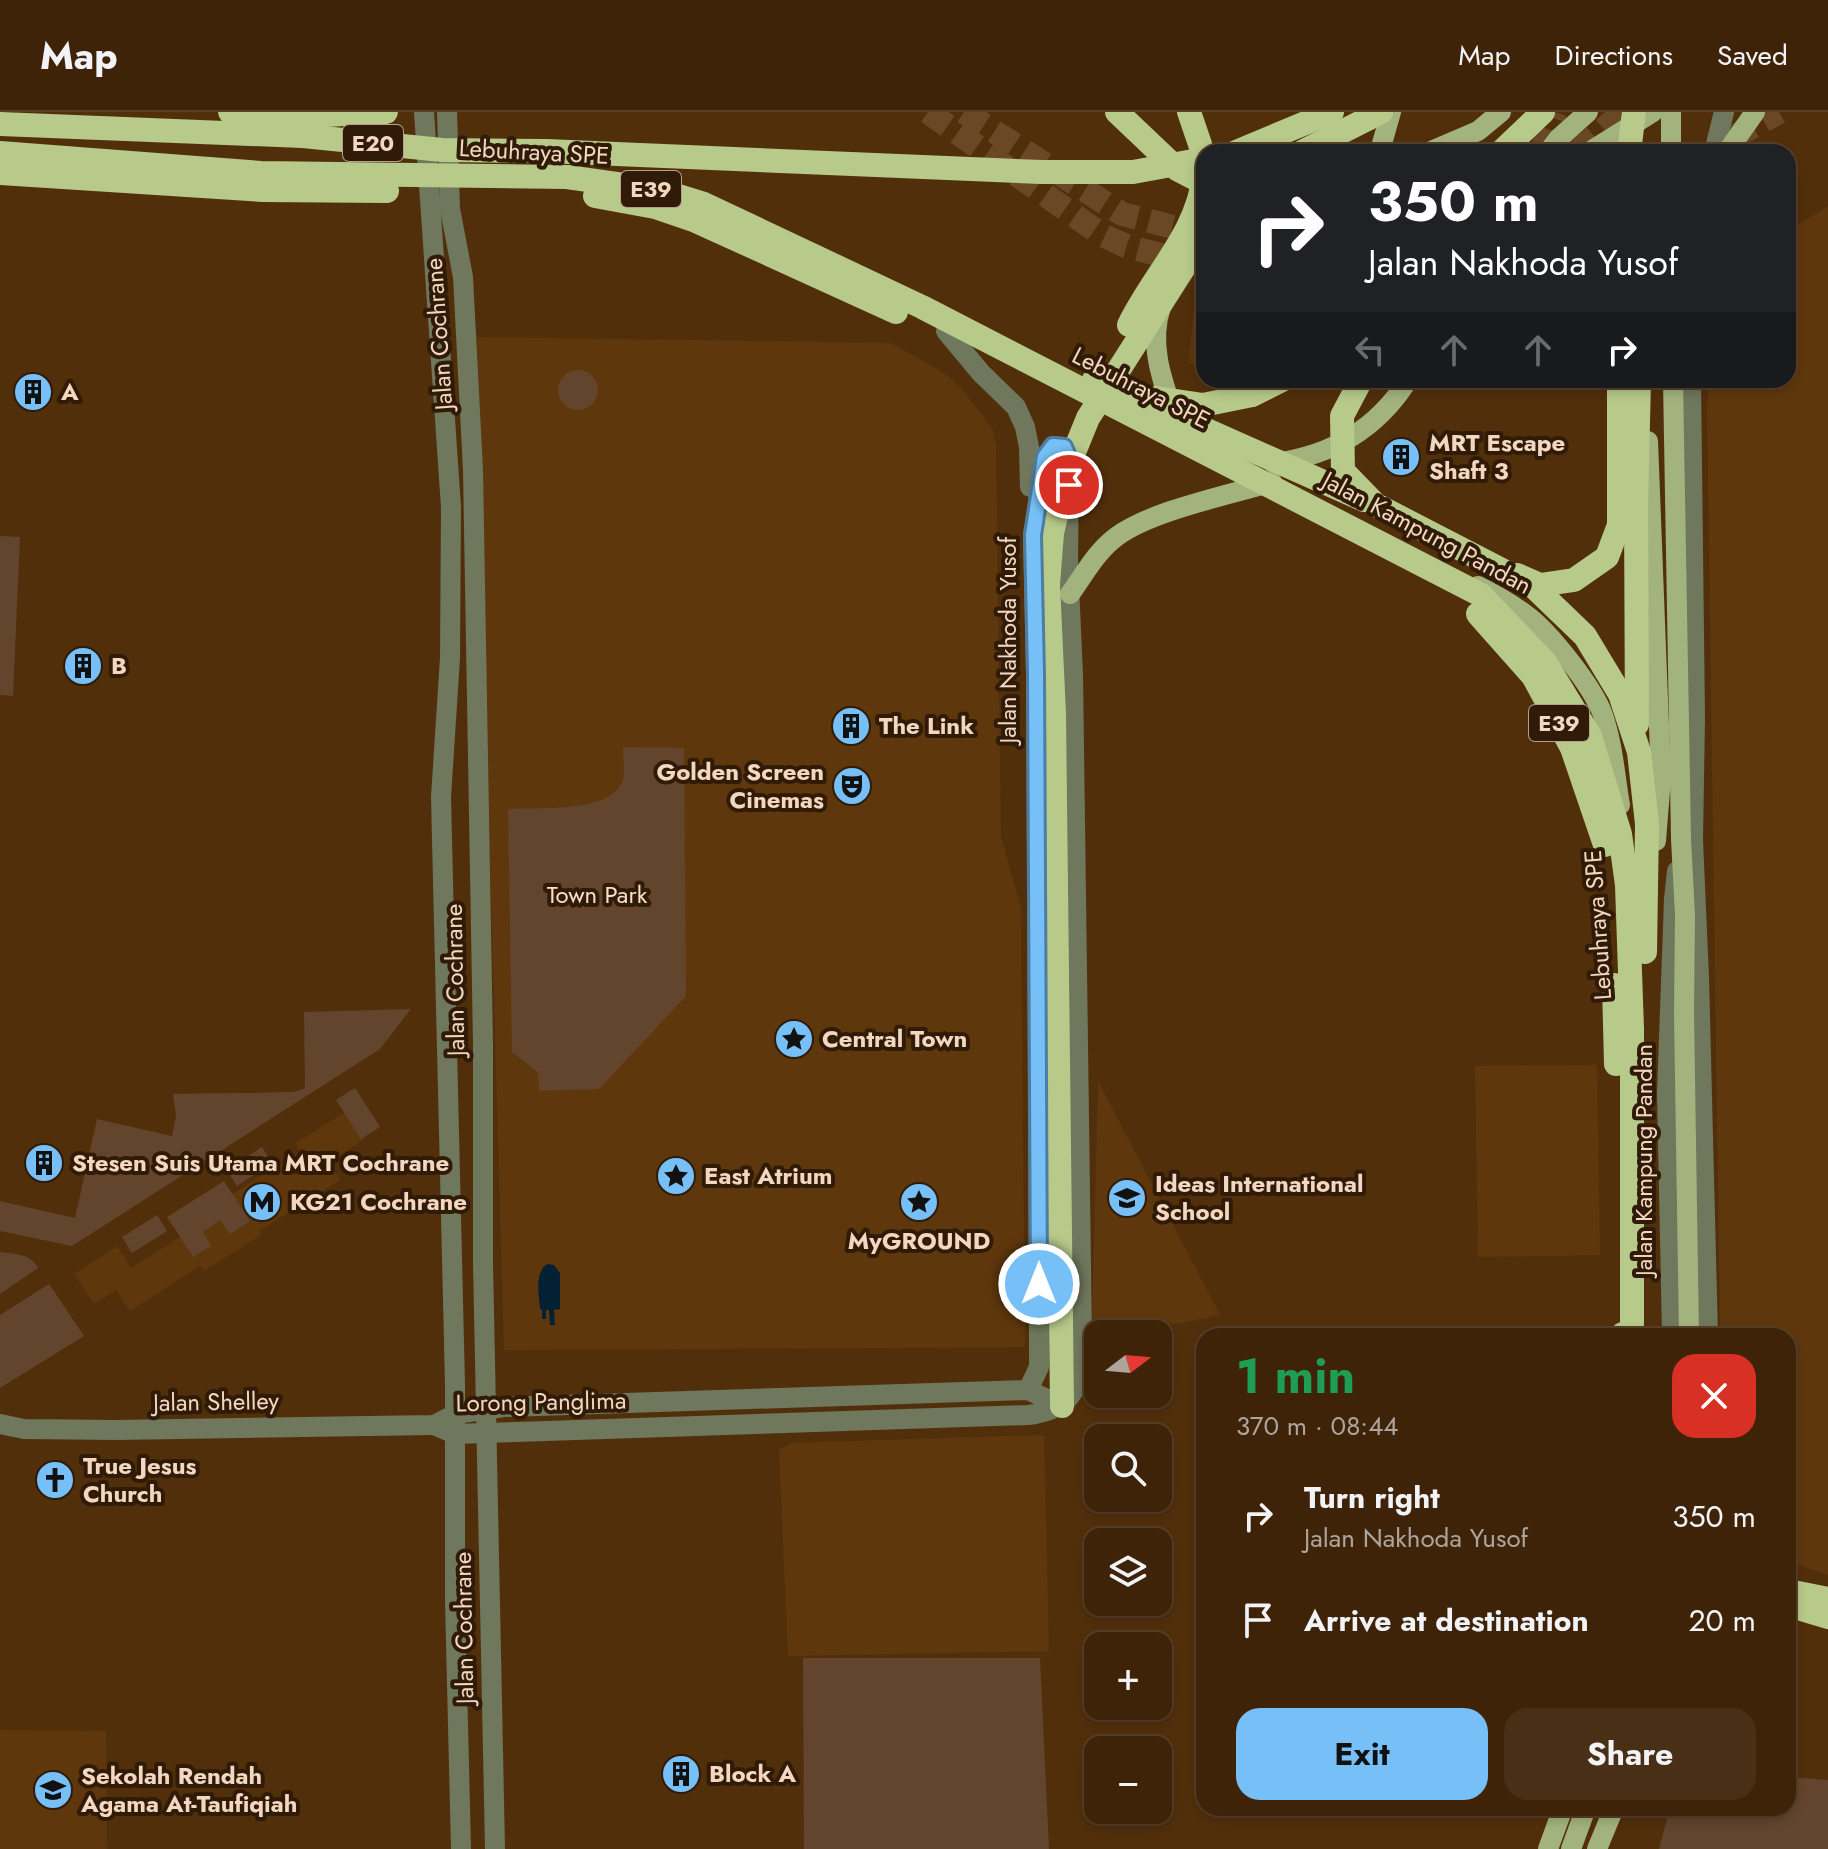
<!DOCTYPE html>
<html lang="en">
<head>
<meta charset="utf-8">
<style>
  body { margin:0; font-family:Jost,sans-serif; background:#492f16; color:#f1f3f6; height:100vh; display:flex; flex-direction:column; font-size:30px; white-space:nowrap }
  * { box-sizing:border-box; margin:0 }
  p { font-size:26px; color:#ada49c }
  .icon { flex:none; width:44px; height:44px; fill:none; stroke:currentColor; stroke-width:2; stroke-linecap:round; stroke-linejoin:round }
  .map { position:relative; flex:1; overflow:hidden }
  .drawer { position:absolute; left:1196px; top:1216px; width:600px; height:488px; display:flex; flex-direction:column; background:#3e2308; border-radius:24px; box-shadow:0 4px 12px #0003,0 0 0 2px #574029 }
  .drawer>* { flex:none }
  .top-card { position:absolute; left:1196px; top:32px; width:600px; height:244px; border-radius:24px; box-shadow:0 4px 12px #0003,0 0 0 2px #574029; background:#202124; color:#fff; overflow:hidden }
  .needle { width:52px; rotate:74deg }
  .buttons { position:absolute; left:1084px; top:1208px; display:grid; gap:16px }
  .buttons a { display:grid; place-items:center; width:88px; height:88px; border-radius:16px; background:#3e2308; box-shadow:0 4px 12px #0003,0 0 0 2px #574029; font-size:40px }
  .pin { position:absolute; display:grid; place-items:center; width:68px; height:68px; color:#fff; margin:-34px; border:4px solid #fff; border-radius:50%; box-shadow:0 2px 8px #0007 }
  .me { position:absolute; width:88px; margin:-44px; rotate:0deg; stroke-linejoin:round; filter:drop-shadow(0 0 6px #0008) }
  .turn { display:flex; align-items:center; gap:28px; height:168px; padding:0 40px; font-size:36px }
  .turn .icon { width:104px; height:104px; stroke-width:2.5 }
  .turn b { display:block; font-size:56px; line-height:68px }
  .lanes { display:flex; align-items:center; height:76px; padding:0 40px; background:#0003; justify-content:center; gap:40px; direction:ltr }
  .lanes .off { opacity:.35 }
  .round { display:grid; place-items:center; flex:none; width:84px; height:84px; border-radius:24px; background:#492f16 }
  .overview { display:flex; align-items:center; justify-content:space-between; height:136px; padding:0 40px }
  h1 { font-size:48px; font-weight:700; line-height:60px; color:#1e9e55 }
  .cta { display:flex; gap:16px; margin-top:auto; padding:16px 40px }
  .cta a { flex:1; height:92px; border-radius:24px; background:#76c0f7; color:#111; font-size:32px; font-weight:700; line-height:92px; text-align:center }
  .cta a+a { background:#492f16; color:#f1f3f6 }
  ul { padding:0; list-style:none }
  li { display:flex; align-items:center; gap:24px; height:104px; padding:0 40px }
  li div { flex:1 }
  li b { display:block; font-size:30px }
  li em { font-style:normal }
  header { display:flex; align-items:center; gap:48px; box-sizing:border-box; height:112px; padding:0 40px; background:#3e2308; border-bottom:2px solid #574029 }
  header strong { font-size:38px }
  nav { display:flex; gap:44px; margin-inline-start:auto; font-size:28px }
  .map>svg:first-child { display:block }
  .built { fill:#5f370d }
  .green { fill:#62452c }
  .water { fill:#042133 }
  .lines { fill:none; stroke-linecap:round; stroke-linejoin:round }
  .highway-tunnel { stroke:#6a4826; stroke-width:24; stroke-dasharray:24 12; stroke-linecap:butt }
  .minor { stroke:#6f775d; stroke-width:20 }
  .major { stroke:#a3b37e; stroke-width:20 }
  .highway { stroke:#b7ca8a; stroke-width:24 }
  .highway-bridge { stroke:#b7ca8a; stroke-width:24 }
  .route-casing { stroke:#4d7da1; stroke-width:20 }
  .route { stroke:#76c0f7; stroke-width:14 }
  .labels { text-anchor:middle; stroke-width:8; stroke-linejoin:round; paint-order:stroke }
  .shield { fill:#2f1b08; stroke:#b89f89; stroke-width:2 }
  .shield-label { font-size:22px; font-weight:bold; fill:#f3d7c0 }
  .street-label { font-size:24px; fill:#f3d7c0; stroke:#2f1b08 }
  .poi-label { font-size:24px; font-weight:bold; fill:#f3d7c0; stroke:#2f1b08; text-anchor:start }
  .park-label { font-size:24px; fill:#fbdec7; stroke:#2f1b08 }
</style>
</head>
<body>
<header>
<strong>Map</strong>
<nav><a>Map</a><a>Directions</a><a>Saved</a></nav>
</header>
<div class="map">
<svg width="1828" height="1737" viewBox="0 0 1828 1737">
  <rect width="100%" height="100%" fill="#522f0b"/>
  <!-- built -->
  <g class="built">
    <path d="M1828,94V1463L1788,1449V1224H1720L1707,291L1710,268H1788V119Z"/>
    <path d="M1204,171V255L1188,252L1196,181Z"/>
    <path d="M475,225L891,231L944,261L962,277L992,316L996,332L1001,725L1021,795L1025,1235L504,1238Z"/>
    <path d="M1597,953L1600,1143L1478,1145L1475,954Z"/>
    <path d="M1098,969L1220,1203L1177,1212L1092,1210Z"/>
    <path d="M348,998L366,1026L329,1050L340,1068L259,1119L261,1123L204,1159L200,1154L130,1199L116,1178L94,1192L74,1162L117,1134L131,1156L188,1120L184,1113L300,1039L296,1031Z"/>
    <path d="M1044,1323L1049,1539L788,1544L779,1338L792,1331Z"/>
    <path d="M0,1618L106,1619L107,1737H0Z"/>
  </g>
  <!-- green -->
  <g class="green">
    <circle cx="578" cy="278" r="20"/>
    <path d="M0,424L20,425L13,584L0,583Z"/>
    <path d="M623,635L684,636L686,884L599,977L539,979L538,960L512,940L508,697C537,695 616,702 623,666C625,657 623,644 623,635Z"/>
    <path d="M411,897L380,937L72,1134L0,1119V1089L75,1106L97,1007L172,1024L176,1004L173,982L294,980L305,976L304,900Z"/>
    <path d="M355,976L380,1015L361,1027L336,988Z"/>
    <path d="M262,1035L272,1051L237,1074L227,1058Z"/>
    <path d="M224,1069L250,1109L230,1122L220,1108L203,1120L211,1134L193,1145L167,1105Z"/>
    <path d="M157,1103L167,1119L132,1141L122,1125Z"/>
    <path d="M0,1140C14,1142 32,1142 38,1156L0,1182Z"/>
    <path d="M49,1172L84,1224L0,1276V1203Z"/>
    <path d="M803,1546H1040L1049,1737H804Z"/>
    <path d="M1788,1665L1828,1668V1737H1659L1670,1696H1788Z"/>
  </g>
  <!-- water -->
  <path class="water" d="M547,1152L554,1153L560,1161V1197L554,1198L555,1213H550L549,1198H546V1207H542V1198L540,1197C539,1183 534,1161 547,1152Z"/>
  <g class="lines">
    <!-- highway-tunnel -->
    <g class="highway-tunnel">
      <path d="M928,0L1102,123L1126,134L1204,154"/>
      <path d="M964,0L1122,102L1204,123"/>
      <path d="M1732,26L1779,0"/>
      <path d="M1541,40L1555,0"/>
      <path d="M1576,40L1624,0"/>
    </g>
    <!-- minor -->
    <g class="minor">
      <path d="M424,0L451,395L450,546L441,685L455,1272V1488L461,1737"/>
      <path d="M447,0L450,97L463,165L473,358L483,932V1151L495,1737"/>
      <path d="M1714,40L1724,0"/>
      <path d="M946,219L981,261L1016,295L1025,315L1029,335L1030,375"/>
      <path d="M1691,268L1695,606L1693,728L1699,865L1708,1224"/>
      <path d="M1672,1224L1667,981L1674,787L1677,759"/>
      <path d="M0,1312L24,1317L116,1318L434,1313L455,1302L504,1295L1028,1278L1062,1294"/>
      <path d="M434,1313L455,1322L1028,1303C1076,1297 1082,1272 1082,1228L1073,562L1068,452L1069,347L1064,335L1053,334L1045,345L1033,423L1036,562L1039,1231V1255L1028,1278"/>
    </g>
    <!-- major -->
    <g class="major">
      <path d="M1671,0V40"/>
      <path d="M1377,40L1381,35L1391,0"/>
      <path d="M1429,40L1478,19L1501,0"/>
      <path d="M1548,40L1558,27L1588,0"/>
      <path d="M1589,40L1653,0"/>
      <path d="M1727,40L1755,0"/>
      <path d="M1161,195C1149,230 1161,266 1173,299"/>
      <path d="M1673,268L1681,727L1685,803L1684,901L1689,1224"/>
      <path d="M1648,329L1661,666L1656,729"/>
      <path d="M1273,351C1331,344 1377,317 1408,268"/>
      <path d="M1478,474C1494,482 1510,491 1525,502C1549,519 1593,575 1603,603C1613,632 1615,664 1620,693"/>
      <path d="M1070,482C1084,463 1096,440 1116,425C1150,399 1229,383 1272,370"/>
      <path d="M1548,1737L1563,1696"/>
      <path d="M1571,1737L1586,1696"/>
      <path d="M1597,1737L1614,1696"/>
    </g>
    <!-- highway -->
    <g class="highway">
      <path d="M230,0L305,4L386,0"/>
      <path d="M1117,0L1177,57L1204,71"/>
      <path d="M1189,0L1204,44"/>
      <path d="M0,12L303,24"/>
      <path d="M1236,40L1332,0"/>
      <path d="M1302,40L1381,0"/>
      <path d="M1501,40L1543,0"/>
      <path d="M1252,283L1282,268"/>
      <path d="M1636,395L1639,268"/>
      <path d="M1517,463L1540,473L1574,468L1607,445L1619,413V268"/>
      <path d="M1054,602L1062,1294"/>
      <path d="M1622,1224L1623,1222"/>
      <path d="M1788,1479L1828,1487"/>
      <path d="M1788,1493L1828,1505"/>
    </g>
    <!-- highway-bridge -->
    <g class="highway-bridge">
      <path d="M303,24L442,38L546,39L1041,60H1133L1204,47"/>
      <path d="M1629,40L1634,0"/>
      <path d="M0,41L261,61L567,65L659,78L704,92L922,195L1481,483L1545,550L1590,624L1620,722L1627,773L1632,917V1212"/>
      <path d="M0,61L263,78L387,79"/>
      <path d="M595,84L655,95L696,109L896,200"/>
      <path d="M1129,213C1153,163 1198,121 1204,63"/>
      <path d="M1094,268L1364,388"/>
      <path d="M1361,268L1342,304L1343,359L1376,393L1533,474L1585,524L1620,582L1639,640L1647,712L1645,840"/>
      <path d="M1156,286L1203,293L1252,283"/>
      <path d="M1636,395L1637,612"/>
      <path d="M1478,502L1533,564L1572,636L1605,733"/>
      <path d="M1054,602L1048,472L1052,421L1066,360L1088,306L1204,124"/>
      <path d="M1614,873L1616,952"/>
    </g>
  </g>
  <g class="lines">
    <!-- route casing -->
    <g class="route-casing">
      <path id="route" d="M1039,1172L1036,562L1033,423L1045,345L1053,334L1064,335L1069,347V373"/>
    </g>
    <!-- route -->
    <use href="#route" class="route"/>
  </g>
  <!-- icons -->
  <defs>
    <g id="building-disc" transform="scale(2)"><circle r="9.5" fill="#76c0f7" stroke="#2f1b08"/><path d="M-4-6H4V6H1V3H-1V6H-4ZM-2.5-4.3h1.7v1.8h-1.7ZM.8-4.3h1.7v1.8H.8ZM-2.5-1h1.7V.8h-1.7ZM.8-1h1.7V.8H.8Z" fill="#111"/></g>
    <g id="theatre-disc" transform="scale(2)"><circle r="9.5" fill="#76c0f7" stroke="#2f1b08"/><path d="M-5-5.5Q0-4 5-5.5V0Q5 5 0 6Q-5 5-5 0ZM-3.3-2.5H-1v1.5H-3.3ZM1-2.5H3.3v1.5H1ZM-2.8 1Q0 5.5 2.8 1Z" fill="#111"/></g>
    <g id="sight-disc" transform="scale(2)"><circle r="9.5" fill="#76c0f7" stroke="#2f1b08"/><path d="M0-6L1.8-2.2L6-1.7L2.9 1.2L3.7 5.4L0 3.3L-3.7 5.4L-2.9 1.2L-6-1.7L-1.8-2.2Z" fill="#111"/></g>
    <g id="school-disc" transform="scale(2)"><circle r="9.5" fill="#76c0f7" stroke="#2f1b08"/><path d="M0-5L7-2L0 1L-7-2ZM-4 1L0 2.5L4 1V4Q0 6-4 4Z" fill="#111"/></g>
    <g id="metro-disc" transform="scale(2)"><circle r="9.5" fill="#76c0f7" stroke="#2f1b08"/><path d="M-5.5 5V-5H-3L0 0L3-5H5.5V5H3V-.5L0 4L-3-.5V5Z" fill="#111"/></g>
    <g id="church-disc" transform="scale(2)"><circle r="9.5" fill="#76c0f7" stroke="#2f1b08"/><path d="M-1.2-6h2.4v3.5h3.3v2.4h-3.3V6h-2.4V-.1h-3.3v-2.4h3.3Z" fill="#111"/></g>
  </defs>
  <g fill-rule="evenodd">
    <use href="#building-disc" x="33" y="280"/>
    <use href="#building-disc" x="1401" y="345"/>
    <use href="#building-disc" x="83" y="554"/>
    <use href="#building-disc" x="851" y="614"/>
    <use href="#theatre-disc" x="852" y="674"/>
    <use href="#sight-disc" x="794" y="927"/>
    <use href="#building-disc" x="44" y="1051"/>
    <use href="#sight-disc" x="676" y="1064"/>
    <use href="#school-disc" x="1127" y="1086"/>
    <use href="#metro-disc" x="262" y="1090"/>
    <use href="#sight-disc" x="919" y="1090"/>
    <use href="#church-disc" x="55" y="1368"/>
    <use href="#building-disc" x="681" y="1662"/>
    <use href="#school-disc" x="53" y="1678"/>
  </g>
  <g class="labels">
    <!-- shield labels -->
    <g class="shield">
      <rect x="343" y="13" width="60" height="36" rx="6"/>
      <rect x="621" y="59" width="60" height="36" rx="6"/>
      <rect x="1529" y="593" width="60" height="36" rx="6"/>
    </g>
    <g class="shield-label">
      <text x="373" y="39">E20</text>
      <text x="651" y="85">E39</text>
      <text x="1559" y="619">E39</text>
    </g>
    <!-- street labels -->
    <g class="street-label">
      <text transform="translate(534 40) rotate(3)" y="8">Lebuhraya SPE</text>
      <text transform="translate(439 222) rotate(-94)" y="8">Jalan Cochrane</text>
      <text transform="translate(1141 276) rotate(27)" y="8">Lebuhraya SPE</text>
      <text transform="translate(1427 421) rotate(28)" y="8">Jalan Kampung Pandan</text>
      <text transform="translate(1008 528) rotate(-90)" y="8">Jalan Nakhoda Yusof</text>
      <text transform="translate(1598 813) rotate(-94)" y="8">Lebuhraya SPE</text>
      <text transform="translate(455 868) rotate(-91)" y="8">Jalan Cochrane</text>
      <text transform="translate(1644 1048) rotate(-90)" y="8">Jalan Kampung Pandan</text>
      <text transform="translate(216 1290) rotate(-1)" y="8">Jalan Shelley</text>
      <text transform="translate(541 1290) rotate(-1)" y="8">Lorong Panglima</text>
      <text transform="translate(464 1516) rotate(-91)" y="8">Jalan Cochrane</text>
    </g>
    <!-- poi labels -->
    <g class="poi-label">
      <text x="61" y="288">A</text>
      <text x="1429" y="339">MRT Escape<tspan x="1429" dy="28">Shaft 3</tspan></text>
      <text x="111" y="562">B</text>
      <text x="879" y="622">The Link</text>
      <text x="824" y="668" text-anchor="end">Golden Screen<tspan x="824" dy="28">Cinemas</tspan></text>
      <text x="822" y="935">Central Town</text>
      <text x="72" y="1059">Stesen Suis Utama MRT Cochrane</text>
      <text x="704" y="1072">East Atrium</text>
      <text x="1155" y="1080">Ideas International<tspan x="1155" dy="28">School</tspan></text>
      <text x="290" y="1098">KG21 Cochrane</text>
      <text x="919" y="1137" text-anchor="middle">MyGROUND</text>
      <text x="83" y="1362">True Jesus<tspan x="83" dy="28">Church</tspan></text>
      <text x="709" y="1670">Block A</text>
      <text x="81" y="1672">Sekolah Rendah<tspan x="81" dy="28">Agama At-Taufiqiah</tspan></text>
    </g>
    <!-- park labels -->
    <g class="park-label">
      <text x="597" y="791">Town Park</text>
    </g>
  </g>
</svg>
<div class="buttons">
<a><svg class="needle" viewBox="-14 -14 28 28"><path d="M0-13l5 13h-10z" fill="#e53935"/><path d="M0 13l5-13h-10z" fill="#ada49c"/></svg></a>
<a><svg class="icon" aria-label="search" viewBox="0 0 24 24"><circle cx="10" cy="10" r="6"/><path d="M15 15l6 6"/></svg></a>
<a><svg class="icon" aria-label="layers" viewBox="0 0 24 24"><path d="M12 4l9 5-9 5-9-5zM3 14l9 5 9-5"/></svg></a>
<a>+</a>
<a>−</a>
</div>
<div class="pin" style="left:1069px;top:373px;background:#d93025"><svg class="icon" aria-label="arrive" viewBox="0 0 24 24"><path d="M6 21V4h12l-3 4 3 4H6"/></svg></div>
<svg class="me" style="left:1039px;top:1172px" viewBox="-20 -20 40 40"><circle r="17" fill="#76c0f7" stroke="#fff" stroke-width="3"/><path d="M0-11L8 9 0 5-8 9z" fill="#fff"/></svg>
<div class="top-card">
<div class="turn"><svg class="icon" aria-label="right" viewBox="0 0 24 24"><path d="M7 20v-9h11M14 6l5 5-5 5"/></svg><div><b>350 m</b>Jalan Nakhoda Yusof</div></div>
<div class="lanes"><svg class="icon off" aria-label="left" viewBox="0 0 24 24"><path d="M17 20v-9H6M10 6l-5 5 5 5"/></svg><svg class="icon off" aria-label="ahead" viewBox="0 0 24 24"><path d="M12 20V5M6 11l6-6 6 6"/></svg><svg class="icon off" aria-label="ahead" viewBox="0 0 24 24"><path d="M12 20V5M6 11l6-6 6 6"/></svg><svg class="icon" aria-label="right" viewBox="0 0 24 24"><path d="M7 20v-9h11M14 6l5 5-5 5"/></svg></div>
</div>
<section class="drawer">
<div class="overview"><div><h1>1 min</h1><p>370 m · 08:44</p></div><a class="round" style="background:#d93025;color:#fff"><svg class="icon" aria-label="close" viewBox="0 0 24 24"><path d="M6 6l12 12M18 6L6 18"/></svg></a></div>
<ul>
<li><svg class="icon" aria-label="right" viewBox="0 0 24 24"><path d="M7 20v-9h11M14 6l5 5-5 5"/></svg><div><b>Turn right</b><p>Jalan Nakhoda Yusof</p></div><em>350 m</em></li>
<li><svg class="icon" aria-label="arrive" viewBox="0 0 24 24"><path d="M6 21V4h12l-3 4 3 4H6"/></svg><div><b>Arrive at destination</b></div><em>20 m</em></li>
</ul>
<div class="cta"><a>Exit</a><a>Share</a></div>
</section>
</div>
</body>
</html>
